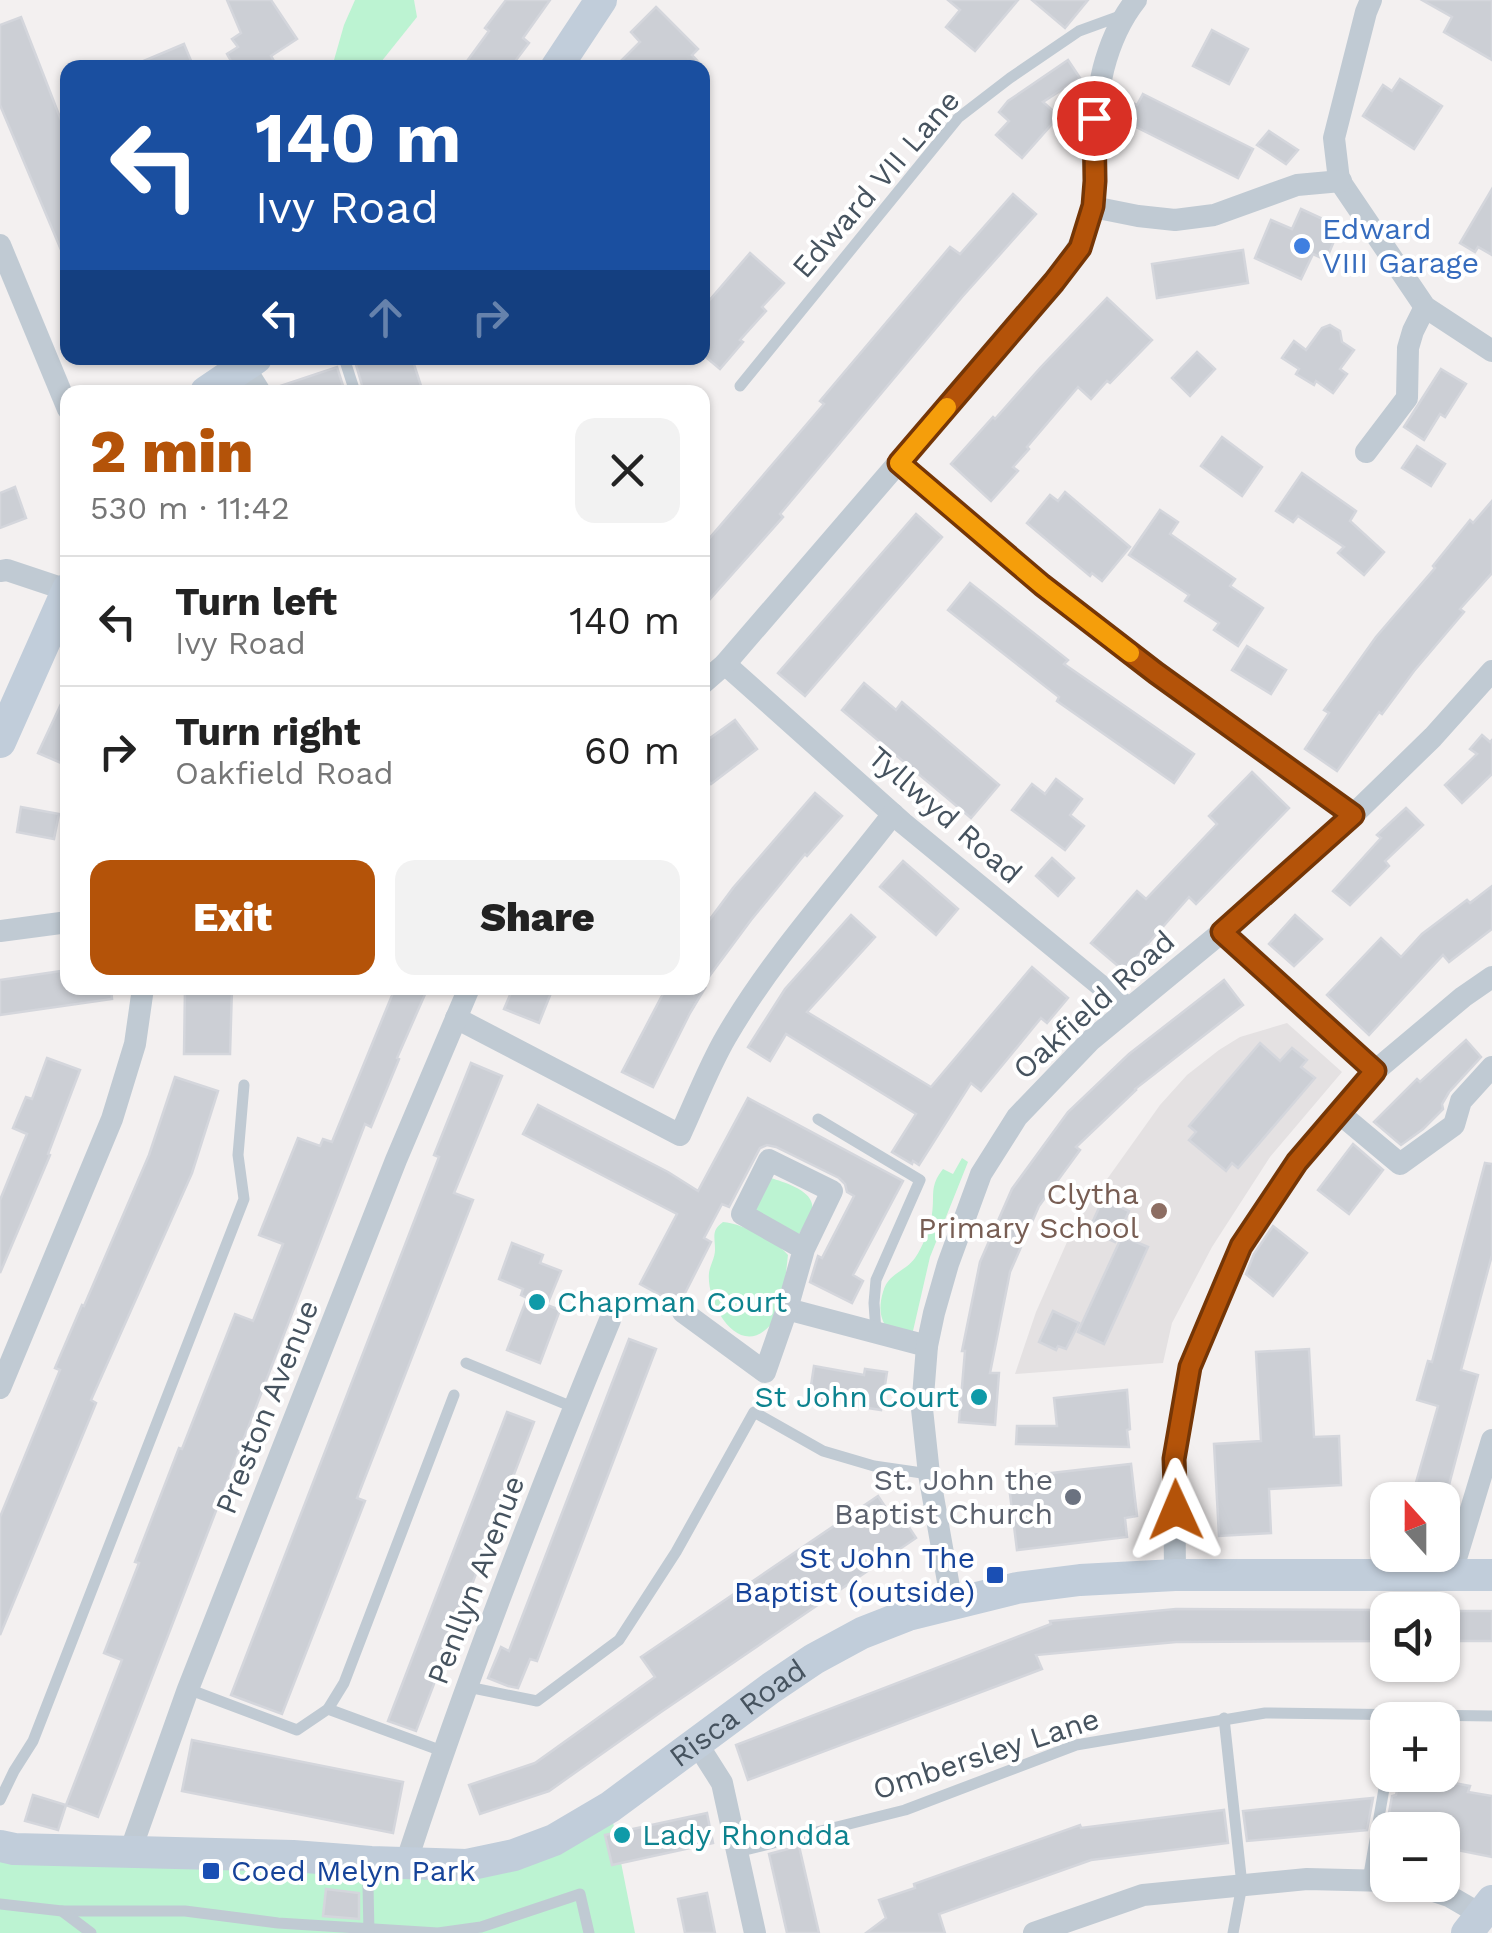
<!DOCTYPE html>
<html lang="en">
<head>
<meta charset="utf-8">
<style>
  body { margin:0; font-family:"Work Sans",sans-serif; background:#f2f2f2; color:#222; height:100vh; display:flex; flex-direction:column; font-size:38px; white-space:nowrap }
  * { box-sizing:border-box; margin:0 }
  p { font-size:32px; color:#767676 }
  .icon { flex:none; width:55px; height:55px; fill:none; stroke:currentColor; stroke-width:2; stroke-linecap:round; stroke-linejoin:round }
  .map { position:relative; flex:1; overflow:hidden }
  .side { position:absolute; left:60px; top:385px; width:650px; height:610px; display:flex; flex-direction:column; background:#fff; border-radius:20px; box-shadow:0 2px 8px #0004 }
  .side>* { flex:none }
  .top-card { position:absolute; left:60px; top:60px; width:650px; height:305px; border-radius:20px; box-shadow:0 2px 8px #0004; background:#1a4fa0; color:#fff; overflow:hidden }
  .needle { width:65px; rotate:339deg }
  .buttons { position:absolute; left:1370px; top:1482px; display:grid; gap:20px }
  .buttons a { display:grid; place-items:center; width:90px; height:90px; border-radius:20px; background:#fff; box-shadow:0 2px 8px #0004; font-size:50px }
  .pin { position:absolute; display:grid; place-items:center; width:85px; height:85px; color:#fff; margin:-42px; border:5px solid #fff; border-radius:50%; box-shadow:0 2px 10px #0007 }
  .me { position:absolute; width:110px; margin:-55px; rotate:359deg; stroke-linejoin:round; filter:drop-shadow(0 0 8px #0008) }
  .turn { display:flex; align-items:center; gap:35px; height:210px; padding:0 30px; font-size:45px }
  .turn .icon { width:130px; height:130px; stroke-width:2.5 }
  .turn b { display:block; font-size:70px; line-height:85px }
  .lanes { display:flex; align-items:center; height:95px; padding:0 30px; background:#0003; justify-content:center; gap:50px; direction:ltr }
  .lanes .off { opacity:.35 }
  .round { display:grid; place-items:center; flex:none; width:105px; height:105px; border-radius:20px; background:#f2f2f2 }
  .head { display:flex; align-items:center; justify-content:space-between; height:170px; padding:0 30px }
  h1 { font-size:60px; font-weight:800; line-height:75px; color:#b45309 }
  .primary-button { display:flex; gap:20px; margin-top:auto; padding:20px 30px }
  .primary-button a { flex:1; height:115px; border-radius:20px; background:#b45309; color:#fff; font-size:40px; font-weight:800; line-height:115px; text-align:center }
  .primary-button a+a { background:#f2f2f2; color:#222 }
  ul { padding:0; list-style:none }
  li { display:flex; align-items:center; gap:30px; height:130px; padding:0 30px; border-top:2px solid #e0e0e0 }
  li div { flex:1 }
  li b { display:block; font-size:38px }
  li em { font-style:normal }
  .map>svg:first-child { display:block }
  .education { fill:#e4e1e2 }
  .green { fill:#bcf3d2 }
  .building { fill:#cccfd5; stroke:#d4d6dc; stroke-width:2.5 }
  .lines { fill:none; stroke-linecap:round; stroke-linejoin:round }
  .lane { stroke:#c0cad3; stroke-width:11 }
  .street { stroke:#c0cad3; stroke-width:22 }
  .secondary { stroke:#c1cdda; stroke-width:32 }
  .route-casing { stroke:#753606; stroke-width:25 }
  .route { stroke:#b45309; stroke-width:18 }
  .slow { stroke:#f59e0b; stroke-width:18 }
  .shop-dot { fill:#3f7fe0; stroke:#fff; stroke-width:4 }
  .education-dot { fill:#8d6e63; stroke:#fff; stroke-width:4 }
  .culture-dot { fill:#0f9aa8; stroke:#fff; stroke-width:4 }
  .worship-dot { fill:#6b7280; stroke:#fff; stroke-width:4 }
  .transit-dot { fill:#1a4fb4; stroke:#fff; stroke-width:4 }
  .labels { text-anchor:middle; stroke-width:8; stroke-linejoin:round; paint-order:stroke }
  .street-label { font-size:30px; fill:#46535f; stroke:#fff }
  .shop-label { font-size:30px; fill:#366cbe; stroke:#fff; text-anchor:start }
  .education-label { font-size:30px; fill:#785e54; stroke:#fff; text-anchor:end }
  .culture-label { font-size:30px; fill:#0d838f; stroke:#fff; text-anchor:start }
  .worship-label { font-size:30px; fill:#5b616d; stroke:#fff; text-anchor:end }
  .transit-label { font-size:30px; fill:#164399; stroke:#fff; text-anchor:end }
</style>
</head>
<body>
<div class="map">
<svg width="1492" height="1933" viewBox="0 0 1492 1933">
  <rect width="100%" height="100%" fill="#f3f0f0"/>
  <!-- education -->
  <path class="education" d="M1287,1023L1342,1072L1270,1157L1212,1247L1172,1323L1163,1363L1015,1374L1036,1312L1075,1224L1160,1105L1187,1075L1219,1050L1240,1037Z"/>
  <!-- green -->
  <g class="green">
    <path d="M355,0H414L417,17L377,67H332L344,25Z"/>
    <path d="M962,1158L968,1162L930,1257L913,1331L888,1330C879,1317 879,1306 883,1292C888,1273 905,1272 915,1258C923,1247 930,1227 932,1214C935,1194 929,1187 943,1169L953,1174Z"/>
    <path d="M771,1178C783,1182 809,1189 812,1204C814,1213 803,1227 799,1234L757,1218L753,1205Z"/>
    <path d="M723,1222C741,1223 777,1241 788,1255C786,1272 783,1310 772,1323C740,1363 706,1304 709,1273C710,1265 715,1258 715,1250C715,1236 711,1231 723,1222Z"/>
    <path d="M610,1807L635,1933H0V1845L467,1865Z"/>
  </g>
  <!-- building -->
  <g class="building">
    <path d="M227,0H271L297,39L271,56L278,68H235L227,54L238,47L232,39L241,33Z"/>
    <path d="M506,0H550L523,38L529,43L510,68H462L489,31L485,28Z"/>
    <path d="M948,0H1018L975,51L946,27L960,10Z"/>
    <path d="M1032,0H1088L1065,28Z"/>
    <path d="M1422,0H1492V60L1444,32L1452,17Z"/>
    <path d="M656,7L698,49L692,55L704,68H614L640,42L631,32Z"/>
    <path d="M21,17L68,138L67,264L0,105V25Z"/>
    <path d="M1212,30L1248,49L1229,84L1193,66Z"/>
    <path d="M184,44L194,68H129V67Z"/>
    <path d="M1068,60L1080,78L1043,102L1059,116L1022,158L996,135L1009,121L999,112L1008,101Z"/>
    <path d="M1400,79L1442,106L1414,149L1363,116L1383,85L1392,91Z"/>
    <path d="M1143,94L1253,149L1238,178L1122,120L1131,102L1137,105Z"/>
    <path d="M1269,131L1298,150L1286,164L1257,145Z"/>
    <path d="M1492,189V255L1478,247L1475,252L1460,243Z"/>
    <path d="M1013,194L1036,214L962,297L780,514L783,517L702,608V547L824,404L820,401L950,247L960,254Z"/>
    <path d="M1301,209L1340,227L1326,260L1313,254L1301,279L1255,258L1271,220L1292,229Z"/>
    <path d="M1243,250L1248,283L1157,298L1152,264Z"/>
    <path d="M750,253L784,283L762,307L766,311L740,340L743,342L720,369L702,354V309Z"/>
    <path d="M1107,298L1152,340L1110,383L1107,381L1091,399L1078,387L1027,447L1029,449L1013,467L1018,471L991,501L951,464L993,417L995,419L1041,367Z"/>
    <path d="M1330,325L1340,331L1342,342L1354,350L1340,369L1347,374L1333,393L1316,381L1314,385L1296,374L1299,369L1282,358L1294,341L1306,350L1322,328Z"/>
    <path d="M1197,352L1215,369L1190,396L1172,378Z"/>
    <path d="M354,358H412L423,392H364Z"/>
    <path d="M337,367L345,392H275L274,388Z"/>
    <path d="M1441,369L1466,384L1445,417L1440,414L1424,440L1404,427Z"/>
    <path d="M1222,437L1262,467L1242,496L1201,466Z"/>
    <path d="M1417,446L1445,464L1431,486L1402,468Z"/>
    <path d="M1302,473L1356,511L1350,521L1384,552L1364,575L1338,553L1344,547L1298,516L1293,522L1276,511Z"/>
    <path d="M15,487L26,518L0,528V493Z"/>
    <path d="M1065,492L1130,547L1102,581L1092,573L1090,576L1027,523L1050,495L1058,501Z"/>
    <path d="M1492,501V573L1460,609L1464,612L1414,671L1382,714L1379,712L1337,771L1305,749L1329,713L1324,710L1376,637L1435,568L1433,566L1470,520L1473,523Z"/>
    <path d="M1160,510L1178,522L1170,534L1235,579L1230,586L1263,608L1238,646L1214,630L1219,623L1185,601L1189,595L1129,555Z"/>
    <path d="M916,514L942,537L805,696L778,673Z"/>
    <path d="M970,583L1068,660L1064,664L1194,754L1174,783L1057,701L1059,697L948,610Z"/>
    <path d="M1247,646L1286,670L1271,694L1232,670Z"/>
    <path d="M864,683L896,710L902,702L999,785L971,818L842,710Z"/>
    <path d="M68,689V766L38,753Z"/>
    <path d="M735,720L757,749L711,784L702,773V744Z"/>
    <path d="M1482,735L1490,742L1492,740V774L1462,803L1445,785L1477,754L1470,749Z"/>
    <path d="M1252,772L1289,808L1196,904L1189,897L1124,971L1091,943L1137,891L1146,899L1217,824L1209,816Z"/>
    <path d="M1056,779L1082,799L1070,815L1084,826L1065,850L1012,810L1032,784L1045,794Z"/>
    <path d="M815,793L842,816L807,856L805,854L751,920L702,986V930L733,888Z"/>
    <path d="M21,807L59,814L54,839L17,832Z"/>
    <path d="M1406,808L1423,825L1385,861L1389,866L1350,905L1333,891L1381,838L1377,835Z"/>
    <path d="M1052,858L1074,878L1058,896L1036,876Z"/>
    <path d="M903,861L958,909L936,935L880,887Z"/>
    <path d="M1492,886V929L1449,962L1443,955L1369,1035L1327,995L1381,938L1401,957L1422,934L1467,900L1470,903Z"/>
    <path d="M851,915L875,937L807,1012L931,1087L1032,967L1068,998L1047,1023L1041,1018L981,1091L971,1083L919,1165L913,1161L912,1164L892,1152L916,1114L786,1034L770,1061L748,1047L785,989Z"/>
    <path d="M1295,915L1322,939L1294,966L1269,944Z"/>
    <path d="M68,970V988H111L112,999L0,1015V980Z"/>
    <path d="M1224,980L1243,1005L1135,1089L1136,1090L1076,1147L1080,1150L1039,1206L1010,1272L990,1373H999L995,1425L959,1422L965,1351H962L980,1262L1012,1189L1068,1112L1129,1054Z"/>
    <path d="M185,988H232L230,1054H184Z"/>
    <path d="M395,988H416L426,992L397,1058L399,1059L371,1127L365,1124L98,1817L66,1805L122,1660L104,1653L139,1563L135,1562L179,1448L182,1449L235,1314L253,1321L283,1244L259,1235L298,1138L320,1146L323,1139L332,1142Z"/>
    <path d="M513,988H553L539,1023L504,1009Z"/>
    <path d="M666,988H705L690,1013L653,1087L622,1072Z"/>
    <path d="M1466,1040L1481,1057L1449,1092L1442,1104L1443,1109L1423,1129L1401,1145L1374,1122L1417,1079L1420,1082Z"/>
    <path d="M1260,1043L1280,1061L1292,1048L1307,1060L1301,1067L1315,1078L1238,1168L1232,1163L1226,1171L1189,1140L1196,1132L1189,1126Z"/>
    <path d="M47,1058L80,1070L48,1154L50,1155L0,1273V1200L27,1134L13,1128L26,1097L32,1099Z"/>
    <path d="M471,1063L502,1076L454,1193L473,1200L357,1498L365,1501L282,1714L231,1695L439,1157L434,1155Z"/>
    <path d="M175,1077L218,1091L192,1173L91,1400L96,1403L0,1635V1517L60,1370L55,1368L82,1305L84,1306L149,1155Z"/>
    <path d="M748,1098L903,1181L853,1275L863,1281L852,1303L810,1282L818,1256L822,1258L854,1196L847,1192L845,1184L839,1178L776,1147L767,1145L760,1148L729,1207L722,1204L704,1238L711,1242L683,1297L673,1302L640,1284L677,1214L523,1134L538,1105L668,1172L698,1191Z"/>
    <path d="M1353,1144L1383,1170L1349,1214L1318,1190Z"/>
    <path d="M1485,1163L1492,1164V1255L1461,1370L1478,1375L1445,1500H1411L1438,1406L1417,1400L1428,1361L1432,1362Z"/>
    <path d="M1103,1199L1129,1211L1115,1242L1089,1230Z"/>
    <path d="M1273,1226L1307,1253L1273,1296L1246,1274L1254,1254Z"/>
    <path d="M1122,1236L1148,1247L1104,1344L1078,1332Z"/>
    <path d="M512,1243L543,1255L540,1263L561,1271L547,1305L560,1310L540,1363L507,1350L527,1298L521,1295L523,1289L499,1279Z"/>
    <path d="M1053,1311L1079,1323L1066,1349L1058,1346L1056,1350L1039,1342Z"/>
    <path d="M629,1339L656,1349L537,1661L530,1659L518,1688L508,1686L488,1678L501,1647L509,1651Z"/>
    <path d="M1309,1349L1314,1437L1339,1436L1341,1485L1269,1489L1271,1533L1219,1536L1214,1444L1261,1441L1256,1352Z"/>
    <path d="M814,1366L864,1375L865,1369L887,1372L881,1410L809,1399Z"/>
    <path d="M1127,1390L1130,1429L1127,1430L1129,1447L1016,1444L1017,1426H1057L1054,1398Z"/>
    <path d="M507,1412L534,1422L416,1731L388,1721Z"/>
    <path d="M1131,1464L1137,1516L1125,1518L1127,1537L1017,1550L1008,1478Z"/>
    <path d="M878,1496L892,1517L899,1512L916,1538L661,1712L549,1791L480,1814L469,1785L535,1763L655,1677L641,1657Z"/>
    <path d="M1176,1609L1388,1610V1641L1176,1642L1036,1655L1042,1669L748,1780L736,1745L1051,1624L1050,1621Z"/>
    <rect x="1442" y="1611" width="50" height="30"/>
    <path d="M192,1740L403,1782L393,1833L182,1791Z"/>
    <path d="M1401,1775H1412L1470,1786L1468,1792L1492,1796V1857L1442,1847V1830H1386L1392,1796L1396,1795Z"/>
    <path d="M33,1795L66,1805L58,1830L25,1821Z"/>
    <path d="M1373,1798L1367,1830L1247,1841L1243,1811Z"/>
    <path d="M1224,1810L1228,1843L1091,1860L939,1914L945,1933H866L886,1918L879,1900L915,1888L914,1884L1080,1825L1081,1828Z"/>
    <path d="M707,1813L713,1843L612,1865L605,1835Z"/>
    <path d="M799,1846L819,1933H787L769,1854Z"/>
    <path d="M326,1889L359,1893V1919L323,1916Z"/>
    <path d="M707,1893L715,1933H685L678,1899Z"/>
  </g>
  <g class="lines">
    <!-- lane -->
    <g class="lane">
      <path d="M344,358L355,392"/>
      <path d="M740,386L958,118L1010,78L1079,31L1123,15"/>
      <path d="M818,1119L920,1180L876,1280L874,1303L876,1332"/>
      <path d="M466,1363L575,1408"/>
      <path d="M468,1687L537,1701L619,1640L676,1552L754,1412L823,1451L874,1466L929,1474"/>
      <path d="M188,1689L297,1730L328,1709L344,1683L454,1395"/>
      <path d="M328,1709L442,1751"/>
      <path d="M1224,1718L1242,1885L1233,1933"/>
      <path d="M0,1800L14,1771L33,1741L244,1199L238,1155L244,1085"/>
      <path d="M737,1852L905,1810L1076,1745L1265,1713L1492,1716"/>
      <path d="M1368,1880L1388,1766"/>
      <path d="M0,1904L62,1911H185L278,1923L438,1933L481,1927L580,1894L589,1933"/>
      <path d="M62,1911L91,1933"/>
      <path d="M369,1933L368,1885L370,1867"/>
    </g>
    <!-- street -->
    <g class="street">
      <path d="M1371,0L1366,12L1334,138L1339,180L1425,307L1492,351"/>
      <path d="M1093,207L1138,216L1175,220L1214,215L1297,185L1341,181"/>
      <path d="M0,245L68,409"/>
      <path d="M243,365L260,392"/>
      <path d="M1366,452L1407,398L1408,348L1413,331L1425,307"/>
      <path d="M899,463L1041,585L1156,673L1353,815"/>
      <path d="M0,571L7,570L67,590"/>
      <path d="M725,664L903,823L1128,1008"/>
      <path d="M702,684L725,664L1054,282C1073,257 1086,238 1093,207C1097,187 1094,166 1094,146C1094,96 1105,39 1136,0"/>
      <path d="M0,931L68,922"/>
      <path d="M1222,932L1375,1071"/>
      <path d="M456,1018L680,1135C695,1103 708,1068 726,1037C773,956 837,887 893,814"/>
      <path d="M1339,1113L1400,1164L1454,1125L1461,1101L1492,1067"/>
      <path d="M804,1249L742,1214L769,1160L832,1191L804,1249L787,1309L927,1346"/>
      <path d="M683,1312L765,1372L787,1309"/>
      <path d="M0,1388L112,1119L135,1044L143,988"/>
      <path d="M1175,1575L1174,1459L1190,1367L1241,1247L1297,1163L1375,1071L1463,997L1492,977"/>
      <path d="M1451,1575L1492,1440"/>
      <path d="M952,1604L929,1474L922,1409L927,1346L934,1313L948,1264L981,1174L1017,1117L1091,1040L1222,932L1353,815L1433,737L1492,671"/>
      <path d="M696,1742L722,1783L755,1933"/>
      <path d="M130,1852L188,1689L396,1160L469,988"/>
      <path d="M406,1863C466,1680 536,1499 610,1320"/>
      <path d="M1416,1885L1449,1896L1480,1914"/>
      <path d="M1034,1933L1143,1895L1307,1879L1388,1881"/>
    </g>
    <!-- secondary -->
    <g class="secondary">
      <path d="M556,68L601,0"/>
      <path d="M206,392L256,358"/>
      <path d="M0,742L68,589"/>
      <path id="s1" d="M0,1846L14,1849L293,1856L371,1862L467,1865L514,1855L554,1840L610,1807L771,1688L814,1659L862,1633L908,1615L1017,1588L1080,1580L1175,1575H1492"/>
      <path d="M1467,1933L1492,1901"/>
    </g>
  </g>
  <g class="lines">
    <!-- route casing -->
    <g class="route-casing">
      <path id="route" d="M1094,118L1095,181L1093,206L1080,248L1054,282L899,463L1042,585L1156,673L1353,815L1222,932L1375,1071L1297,1162L1241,1246L1190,1367L1174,1459L1176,1510"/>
    </g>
    <!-- route -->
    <use href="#route" class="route"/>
    <!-- slow -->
    <path class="slow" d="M947,407L899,463L1042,585L1130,653"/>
  </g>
  <!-- markers -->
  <circle class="shop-dot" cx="1302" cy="246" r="10"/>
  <circle class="education-dot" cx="1159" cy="1211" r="10"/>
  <g class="culture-dot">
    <circle cx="537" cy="1302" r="10"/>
    <circle cx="979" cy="1397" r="10"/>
    <circle cx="622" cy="1835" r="10"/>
  </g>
  <circle class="worship-dot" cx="1073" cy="1497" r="10"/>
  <g class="transit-dot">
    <rect x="985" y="1565" width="20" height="20" rx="5"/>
    <rect x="201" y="1861" width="20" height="20" rx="5"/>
  </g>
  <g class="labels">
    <!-- street labels -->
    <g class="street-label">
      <text transform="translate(876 184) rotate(-49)" y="10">Edward VII Lane</text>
      <text transform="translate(945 815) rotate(41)" y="10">Tyllwyd Road</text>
      <text transform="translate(1094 1005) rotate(-42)" y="10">Oakfield Road</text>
      <text transform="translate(267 1407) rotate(-68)" y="10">Preston Avenue</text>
      <text transform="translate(476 1580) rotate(-69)" y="10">Penllyn Avenue</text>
      <text dy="10" stroke="none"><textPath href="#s1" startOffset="782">Risca Road</textPath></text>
      <text transform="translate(986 1754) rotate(-18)" y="10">Ombersley Lane</text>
    </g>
    <!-- shop labels -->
    <g class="shop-label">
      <text x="1322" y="239">Edward<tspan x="1322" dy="34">VIII Garage</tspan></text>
    </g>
    <!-- education labels -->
    <g class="education-label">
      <text x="1139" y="1204">Clytha<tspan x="1139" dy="34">Primary School</tspan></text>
    </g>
    <!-- culture labels -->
    <g class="culture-label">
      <text x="557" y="1312">Chapman Court</text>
      <text x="959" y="1407" text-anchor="end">St John Court</text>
      <text x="642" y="1845">Lady Rhondda</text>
    </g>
    <!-- worship labels -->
    <g class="worship-label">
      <text x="1053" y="1490">St. John the<tspan x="1053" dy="34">Baptist Church</tspan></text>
    </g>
    <!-- transit labels -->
    <g class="transit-label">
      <text x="975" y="1568">St John The<tspan x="975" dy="34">Baptist (outside)</tspan></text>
      <text x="231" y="1881" text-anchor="start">Coed Melyn Park</text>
    </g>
  </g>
</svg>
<div class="buttons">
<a><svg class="needle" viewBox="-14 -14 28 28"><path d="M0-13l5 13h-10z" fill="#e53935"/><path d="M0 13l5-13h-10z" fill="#767676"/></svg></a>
<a><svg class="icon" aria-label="sound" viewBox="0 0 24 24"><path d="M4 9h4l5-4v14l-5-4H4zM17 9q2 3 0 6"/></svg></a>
<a>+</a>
<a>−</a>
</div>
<div class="pin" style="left:1094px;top:118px;background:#d93025"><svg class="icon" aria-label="arrive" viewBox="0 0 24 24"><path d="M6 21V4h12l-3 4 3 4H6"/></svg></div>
<svg class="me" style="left:1176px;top:1510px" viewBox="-20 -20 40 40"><path d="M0-17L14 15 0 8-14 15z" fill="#b45309" stroke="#fff" stroke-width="4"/></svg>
<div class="top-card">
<div class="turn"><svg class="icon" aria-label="left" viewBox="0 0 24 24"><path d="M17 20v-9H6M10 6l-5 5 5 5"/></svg><div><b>140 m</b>Ivy Road</div></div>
<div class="lanes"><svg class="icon" aria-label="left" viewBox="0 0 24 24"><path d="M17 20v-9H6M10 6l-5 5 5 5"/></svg><svg class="icon off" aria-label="ahead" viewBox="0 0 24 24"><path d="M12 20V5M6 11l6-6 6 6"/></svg><svg class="icon off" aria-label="right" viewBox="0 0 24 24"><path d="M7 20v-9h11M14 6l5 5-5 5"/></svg></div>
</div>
<section class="side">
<div class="head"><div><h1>2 min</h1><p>530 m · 11:42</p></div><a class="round"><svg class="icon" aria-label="close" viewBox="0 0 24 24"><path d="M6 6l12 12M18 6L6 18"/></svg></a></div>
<ul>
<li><svg class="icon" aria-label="left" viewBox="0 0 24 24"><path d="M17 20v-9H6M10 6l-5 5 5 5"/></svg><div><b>Turn left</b><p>Ivy Road</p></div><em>140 m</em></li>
<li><svg class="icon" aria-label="right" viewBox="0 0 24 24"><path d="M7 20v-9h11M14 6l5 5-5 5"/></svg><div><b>Turn right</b><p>Oakfield Road</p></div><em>60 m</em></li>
</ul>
<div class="primary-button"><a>Exit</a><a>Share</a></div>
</section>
</div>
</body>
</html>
